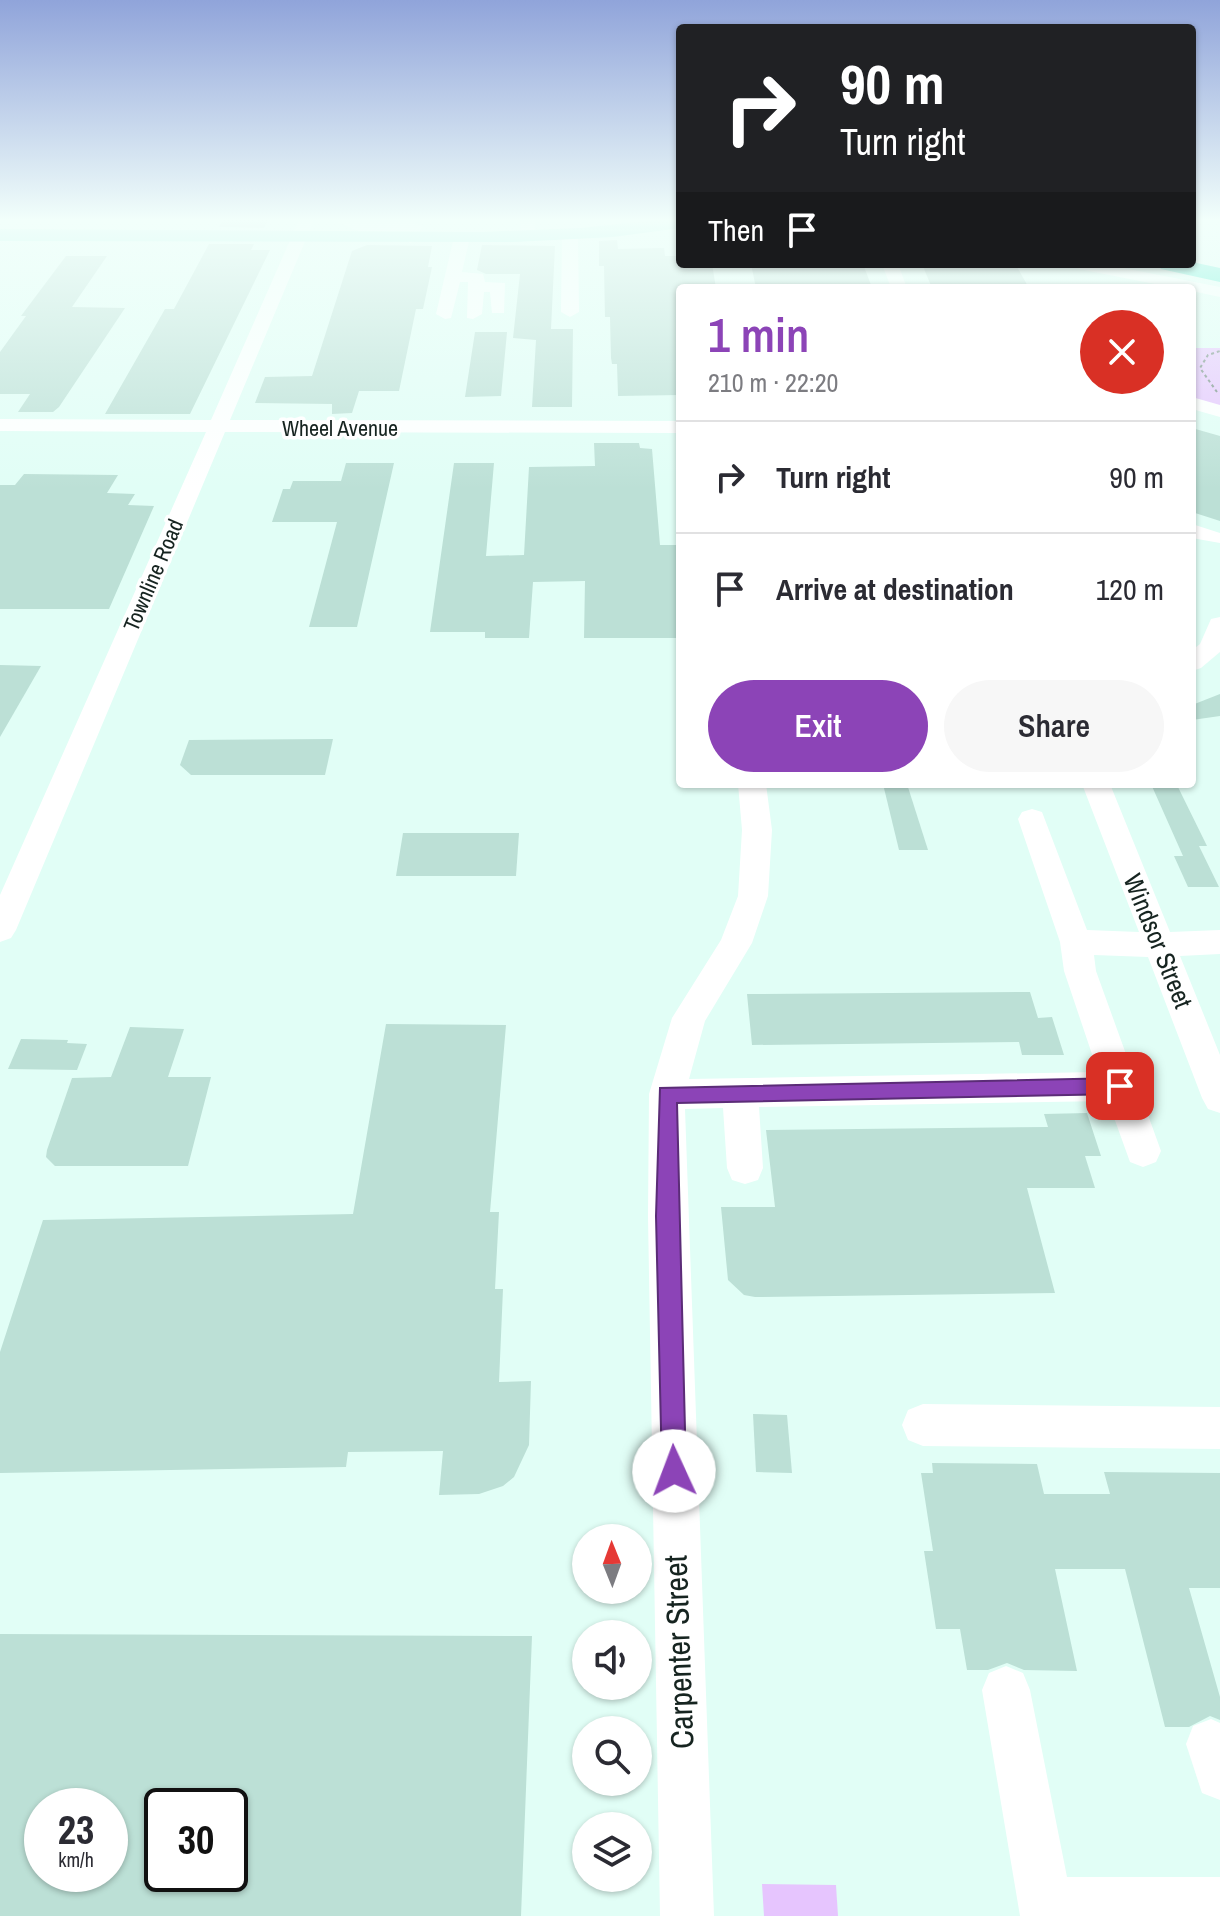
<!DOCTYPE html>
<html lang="en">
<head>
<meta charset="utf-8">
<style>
  body { margin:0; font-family:"Archivo Narrow",sans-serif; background:#f7f7f7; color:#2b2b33; height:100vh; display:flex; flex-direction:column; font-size:30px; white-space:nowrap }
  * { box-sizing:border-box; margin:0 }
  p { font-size:26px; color:#7c7c81 }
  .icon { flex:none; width:44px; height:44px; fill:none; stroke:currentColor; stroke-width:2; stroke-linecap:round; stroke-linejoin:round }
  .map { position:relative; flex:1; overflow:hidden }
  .details { position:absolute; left:676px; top:284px; width:520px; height:504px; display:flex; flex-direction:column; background:#fff; border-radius:8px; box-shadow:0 2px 6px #0004 }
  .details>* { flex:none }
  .guide { position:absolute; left:676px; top:24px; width:520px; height:244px; border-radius:8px; box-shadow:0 2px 6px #0004; background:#202124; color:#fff; overflow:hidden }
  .needle { width:52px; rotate:359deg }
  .fabs { position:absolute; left:572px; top:1524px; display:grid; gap:16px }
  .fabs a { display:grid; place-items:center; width:80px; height:80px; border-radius:50%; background:#fff; box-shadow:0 2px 6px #0004; font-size:40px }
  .speed { position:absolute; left:24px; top:1788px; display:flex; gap:16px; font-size:40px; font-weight:700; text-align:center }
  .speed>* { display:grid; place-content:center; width:104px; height:104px; border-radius:50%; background:#fff; box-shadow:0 2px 6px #0004; line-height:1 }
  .speed small { font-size:20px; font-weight:400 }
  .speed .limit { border:4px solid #111; border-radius:12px; background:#fff; color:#111 }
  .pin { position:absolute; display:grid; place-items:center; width:68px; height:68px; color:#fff; margin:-34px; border-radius:16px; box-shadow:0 4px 12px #0006 }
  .me { position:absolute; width:88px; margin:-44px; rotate:358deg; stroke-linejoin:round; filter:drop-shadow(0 0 6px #0008) }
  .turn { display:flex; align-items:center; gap:28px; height:168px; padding:0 32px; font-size:36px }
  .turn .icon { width:104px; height:104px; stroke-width:2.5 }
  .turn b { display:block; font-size:56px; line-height:68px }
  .then { display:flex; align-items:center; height:76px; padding:0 32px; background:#0003; gap:16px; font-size:30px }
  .round { display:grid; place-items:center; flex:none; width:84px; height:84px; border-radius:42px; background:#f7f7f7 }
  .overview { display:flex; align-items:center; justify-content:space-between; height:136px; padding:0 32px }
  h1 { font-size:48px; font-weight:600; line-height:60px; color:#8c44b7 }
  .cta { display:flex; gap:16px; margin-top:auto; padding:16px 32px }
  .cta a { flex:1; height:92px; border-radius:48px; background:#8c44b7; color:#fff; font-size:32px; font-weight:600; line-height:92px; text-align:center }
  .cta a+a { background:#f7f7f7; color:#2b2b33 }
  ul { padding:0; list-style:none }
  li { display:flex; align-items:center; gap:24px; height:112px; padding:0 32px; border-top:2px solid #e1e1e2 }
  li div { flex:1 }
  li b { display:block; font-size:30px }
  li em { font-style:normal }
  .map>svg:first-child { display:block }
  .green { fill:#e6c5fe }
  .building { fill:#bce0d6; fill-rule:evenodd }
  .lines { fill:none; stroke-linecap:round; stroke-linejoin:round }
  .path { stroke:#758a84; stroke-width:2; stroke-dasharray:3 3; stroke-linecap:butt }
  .minor { fill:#fff; fill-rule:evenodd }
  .major { fill:#91f3e0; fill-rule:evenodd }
  .highway { fill:#48ebcc; fill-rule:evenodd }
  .route { fill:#8c44b7; stroke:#5b2c77; stroke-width:2 }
  .labels { text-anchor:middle; stroke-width:7; stroke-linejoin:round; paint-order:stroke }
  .far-street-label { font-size:22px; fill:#162420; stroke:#fff }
  .street-label { font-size:26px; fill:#162420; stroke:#fff }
  .near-street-label { font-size:32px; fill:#162420; stroke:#fff }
</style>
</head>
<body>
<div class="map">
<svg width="1220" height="1916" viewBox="0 0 1220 1916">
  <rect width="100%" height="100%" fill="#e1fef6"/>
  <!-- green -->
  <g class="green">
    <path d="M1192,348H1220V414L1196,408L1192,412Z"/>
    <path d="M762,1884L836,1885L838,1916H764Z"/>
  </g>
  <!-- building -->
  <g class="building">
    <path d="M223,220H268L264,228L219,227Z"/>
    <path d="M617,240L618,249L664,248L665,256H680V264H712L716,288H680V395L618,396L617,364H612L611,358L610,317H605L604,266H599V241Z"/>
    <path d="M209,244H254L251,250H270L190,414H105L165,309H174Z"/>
    <path d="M367,245L432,246L428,267H432L423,309H416L399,391H359L352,413L332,414V404L255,403L265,377L312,376L352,251Z"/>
    <path d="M482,245L555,246L551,329H573L572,407H532L536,340L513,338L520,274H486L477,270Z"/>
    <path d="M66,256H107L72,307L125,308L59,407L53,412H18L30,394H0V352L26,316H21Z"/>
    <path d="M751,264H863L871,285L756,288Z"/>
    <path d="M922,264H1008L1017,267L1029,288H932Z"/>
    <path d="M475,332H507L501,396L465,397Z"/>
    <path d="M1192,428L1220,436V521L1192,512Z"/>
    <path d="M594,443H639L640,448L652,449L660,545H680V638H584L585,581L533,582L529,638H485V632H430L454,463H494L486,556L524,555L529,467L595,466Z"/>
    <path d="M346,463H394L357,627H309L337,522H272L283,489H290L293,481H341Z"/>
    <path d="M24,474L118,475L107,493L135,494L128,505L154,506L109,609H0V485H15Z"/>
    <path d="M0,665L41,666L0,737Z"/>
    <path d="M1220,694V716L1192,720V705Z"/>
    <path d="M333,739L325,775H191L180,765L189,740Z"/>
    <path d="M883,784H907L928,850H899Z"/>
    <path d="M1151,784L1177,785L1207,846H1199L1219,887H1188L1174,856H1183Z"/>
    <path d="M403,833H519L516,876H396Z"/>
    <path d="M1030,992L1038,1018L1052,1017L1064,1055H1022L1019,1042L752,1045L747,994Z"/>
    <path d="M386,1024L506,1025L490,1212H499L495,1289H503L499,1382L531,1381L529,1445L514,1477L503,1486L479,1494L439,1495L443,1451L348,1452L346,1467L0,1473V1352L43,1220L353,1214Z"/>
    <path d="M130,1027L184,1029L168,1077H211L188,1166H55L46,1157L47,1150L72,1078L111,1077Z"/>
    <path d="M21,1039L68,1040L67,1043L87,1044L77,1070L8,1069Z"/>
    <path d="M1087,1113L1101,1156H1085L1095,1188H1027L1055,1293L755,1297L744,1295L728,1280L721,1207H775L766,1130L1048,1127L1044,1114Z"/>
    <path d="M753,1414L787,1415L792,1473L756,1472Z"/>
    <path d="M932,1463L1037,1464L1044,1494H1110L1104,1472L1220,1473V1588H1189L1220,1697V1720L1210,1716L1189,1727H1165L1125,1569H1055L1077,1671L1024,1670L1007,1663L988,1670H967L960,1629H936L924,1551H933L921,1473H933Z"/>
    <path d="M0,1634L532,1636L521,1916H0ZM42,1806H110V1874H42ZM162,1806H230V1874H162Z"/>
  </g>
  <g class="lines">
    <!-- path -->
    <path class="path" d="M1217,392L1200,368L1208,355L1220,351"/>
    <!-- minor -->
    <g class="minor">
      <path d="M299,220H314L230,420L680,421V433L225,432L16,930L11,938L0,942V895L206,432L0,431V419L211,420Z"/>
      <path d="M332,220L414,222L422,227L415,241L410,243L402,238L405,232L364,233Z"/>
      <path d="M521,220H536L533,240L520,237Z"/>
      <path d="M570,231L578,236L579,312L570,317L561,312L562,236Z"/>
      <path d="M462,232L470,237L462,272L483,274L485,282L505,283L504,313H492L490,292H484L482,314L473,319L467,318L468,282H460L451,318L445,319L436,314L454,237Z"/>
      <path d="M882,264H898L907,288H891Z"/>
      <path d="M1071,264H1103L1220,287V297L1192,291V288H1175L1079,269Z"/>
      <path d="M1192,397L1220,405V417L1192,409Z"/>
      <path d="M1192,524L1220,533V543L1192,538Z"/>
      <path d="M1220,617V652L1201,668L1192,671V650L1200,644L1211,619Z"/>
      <path d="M738,784H766L772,830L768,896L752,943L705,1021L689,1079L1098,1072L1064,971L1060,942L1018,819L1022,812L1032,809L1042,812L1087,930L1139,932L1082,784H1110L1170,932L1220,930V954L1180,956L1220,1055V1113L1208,1109L1202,1098L1148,957L1094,955L1096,971L1161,1151L1156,1162L1143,1167L1130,1162L1108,1101L759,1107L763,1168L758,1180L745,1184L732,1180L727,1168L723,1108L685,1109L714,1916H660L648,1216L649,1094L672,1018L721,940L738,896L742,830Z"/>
      <path d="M923,1404L1220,1407V1449L923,1446L908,1440L902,1425L908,1410Z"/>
      <path d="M1006,1666L1023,1673L1030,1690L1067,1877H1220V1916H1020L982,1690L989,1673Z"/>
      <path d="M1211,1719L1220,1723V1800L1202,1793L1186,1744L1193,1726Z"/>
    </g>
    <!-- major -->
    <path class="major" d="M655,220H680V228L613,237L514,242L0,241V229L480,232L580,228Z"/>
    <!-- highway -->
    <path class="highway" d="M1192,262L1220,268V282L1161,269L1158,264Z"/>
  </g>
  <!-- sky -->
  <linearGradient id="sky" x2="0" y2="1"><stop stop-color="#90a4da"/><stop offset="0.45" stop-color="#f2fffb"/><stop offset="1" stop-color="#f2fffb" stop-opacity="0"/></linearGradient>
  <rect width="1220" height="489" fill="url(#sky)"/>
  <!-- route -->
  <path class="route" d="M1120,1078L1130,1086L1120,1094L677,1103L686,1471L683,1480L674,1483L665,1480L662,1471L656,1216L660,1088Z"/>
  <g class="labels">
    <!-- far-street labels -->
    <g class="far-street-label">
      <text x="340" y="436">Wheel Avenue</text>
      <text transform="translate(153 575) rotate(-67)" y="8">Townline Road</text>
    </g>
    <!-- street labels -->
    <g class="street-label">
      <text transform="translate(1158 941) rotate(68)" y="9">Windsor Street</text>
    </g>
    <!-- near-street labels -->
    <g class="near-street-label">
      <text transform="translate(679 1652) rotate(-92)" y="11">Carpenter Street</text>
    </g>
  </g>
</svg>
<div class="fabs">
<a><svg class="needle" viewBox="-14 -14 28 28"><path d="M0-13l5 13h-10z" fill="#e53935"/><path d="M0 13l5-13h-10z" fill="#7c7c81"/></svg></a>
<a><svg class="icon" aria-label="sound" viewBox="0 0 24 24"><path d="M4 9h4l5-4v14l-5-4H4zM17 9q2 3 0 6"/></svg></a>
<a><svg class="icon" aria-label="search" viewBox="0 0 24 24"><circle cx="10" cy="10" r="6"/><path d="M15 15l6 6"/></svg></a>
<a><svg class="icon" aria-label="layers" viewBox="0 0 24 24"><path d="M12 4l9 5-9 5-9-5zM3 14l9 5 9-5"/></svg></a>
</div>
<div class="speed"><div>23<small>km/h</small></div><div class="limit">30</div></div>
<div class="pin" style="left:1120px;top:1086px;background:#d93025"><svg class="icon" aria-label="arrive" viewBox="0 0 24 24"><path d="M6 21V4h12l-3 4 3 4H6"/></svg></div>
<svg class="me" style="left:674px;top:1471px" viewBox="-20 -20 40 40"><circle r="19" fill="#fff"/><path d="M0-13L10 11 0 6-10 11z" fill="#8c44b7"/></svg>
<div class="guide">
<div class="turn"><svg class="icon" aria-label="right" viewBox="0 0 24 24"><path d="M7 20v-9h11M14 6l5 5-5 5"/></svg><div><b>90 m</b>Turn right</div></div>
<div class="then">Then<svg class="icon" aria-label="arrive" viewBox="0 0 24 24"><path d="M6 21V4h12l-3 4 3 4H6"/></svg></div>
</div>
<section class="details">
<div class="overview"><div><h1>1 min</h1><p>210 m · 22:20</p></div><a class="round" style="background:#d93025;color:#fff"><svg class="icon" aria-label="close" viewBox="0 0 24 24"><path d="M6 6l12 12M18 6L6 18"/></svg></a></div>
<ul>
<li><svg class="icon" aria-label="right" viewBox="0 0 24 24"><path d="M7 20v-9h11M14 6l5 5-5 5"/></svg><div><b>Turn right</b></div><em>90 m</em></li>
<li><svg class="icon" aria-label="arrive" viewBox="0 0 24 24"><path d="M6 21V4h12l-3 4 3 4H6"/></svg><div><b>Arrive at destination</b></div><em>120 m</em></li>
</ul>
<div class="cta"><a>Exit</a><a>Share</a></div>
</section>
</div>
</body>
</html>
